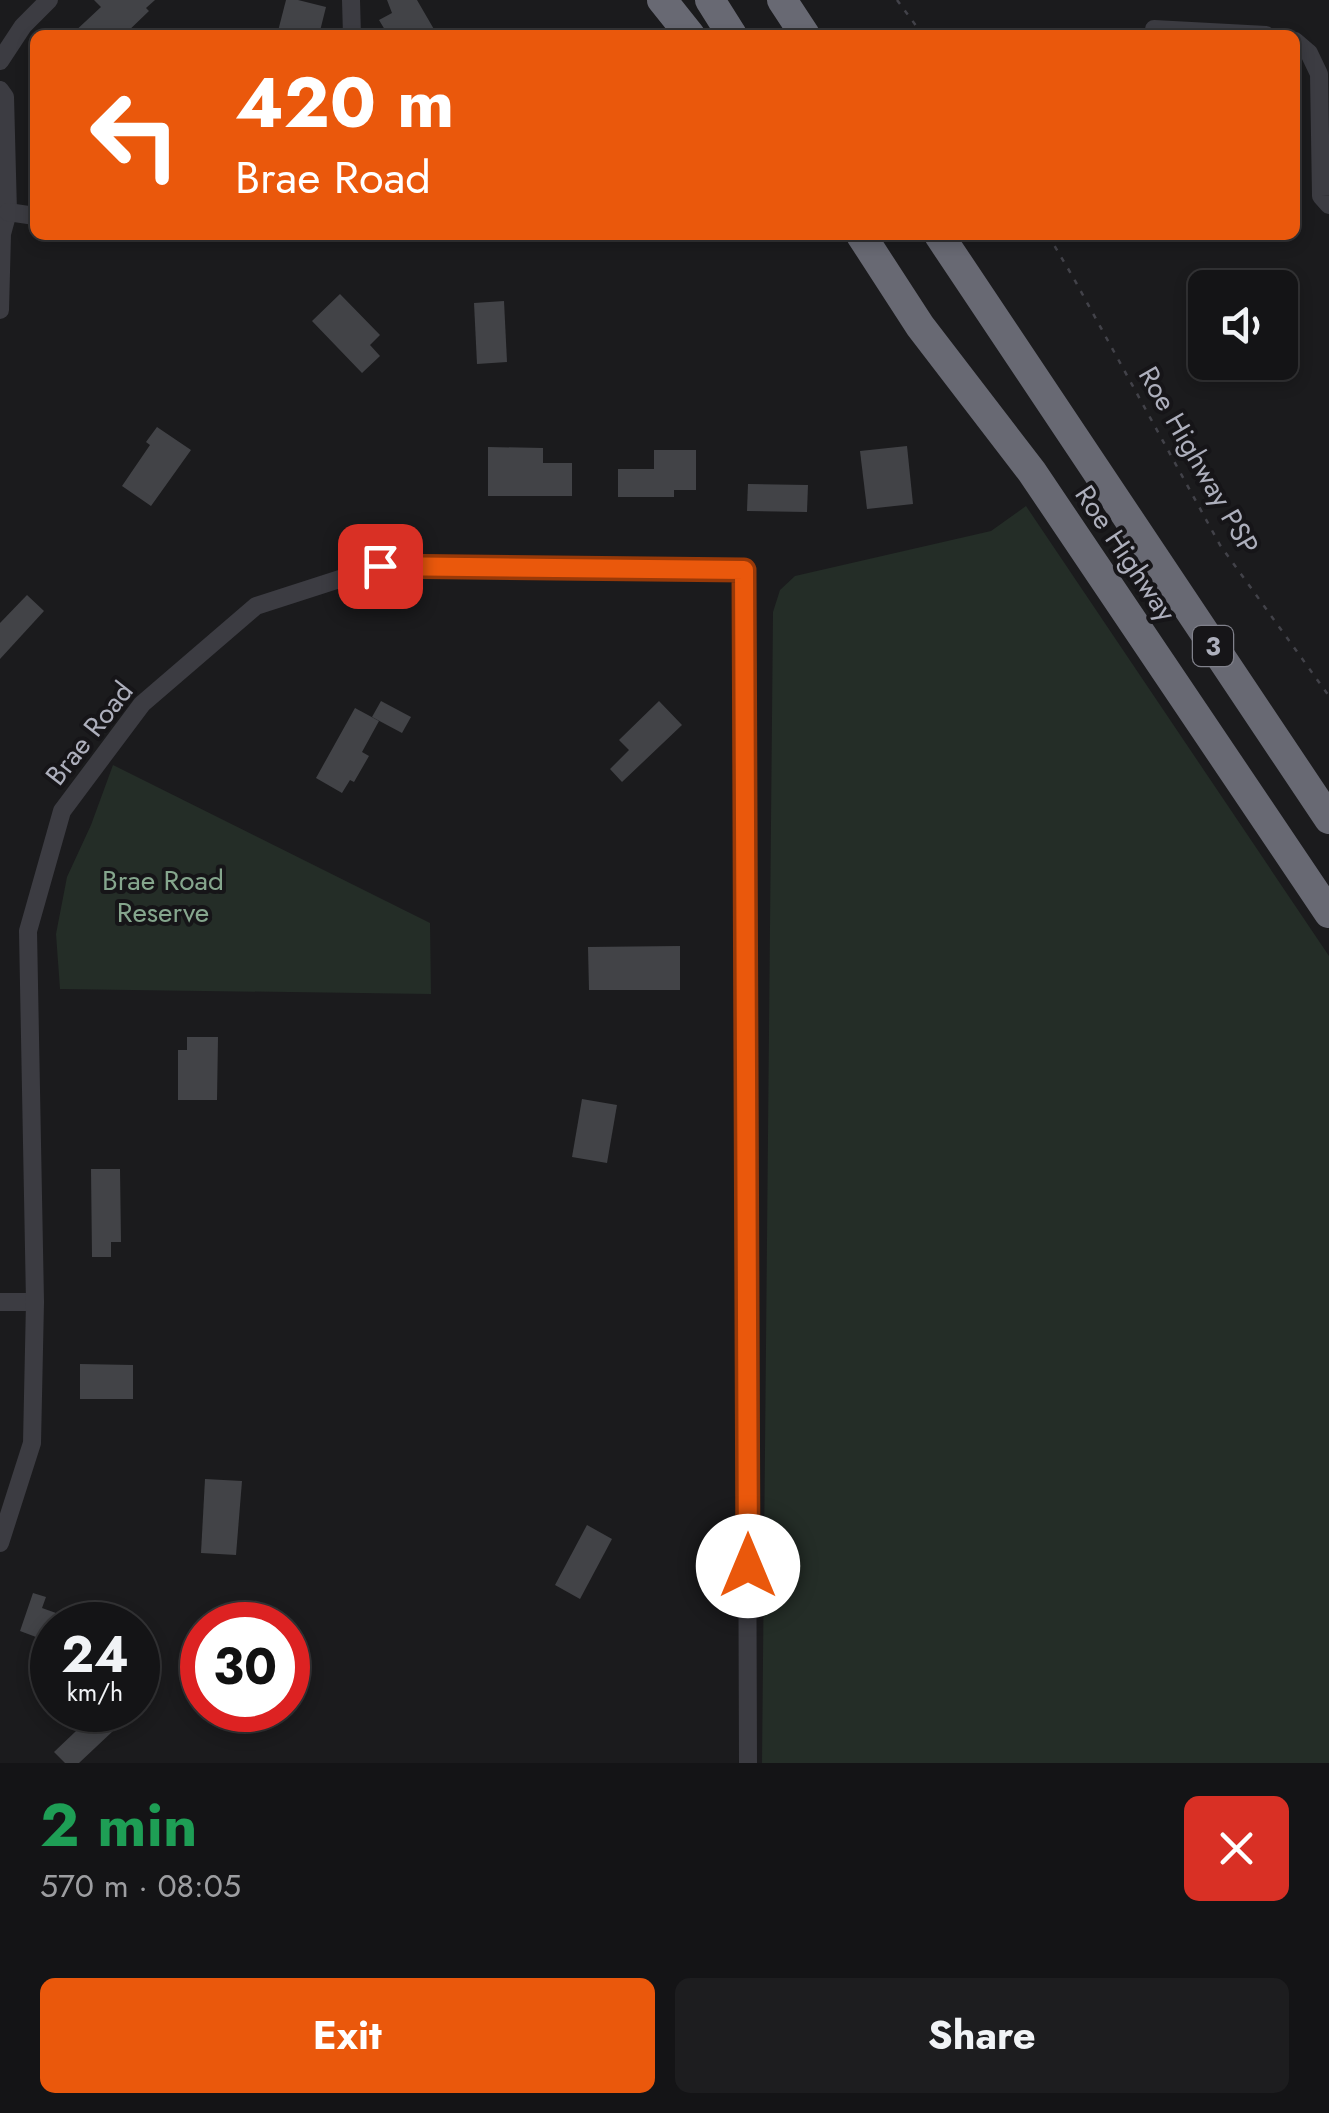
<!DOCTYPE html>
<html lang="en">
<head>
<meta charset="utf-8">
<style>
  body { margin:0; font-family:Jost,sans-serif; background:#1d1d1f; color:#f1f3f6; height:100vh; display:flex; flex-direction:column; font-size:38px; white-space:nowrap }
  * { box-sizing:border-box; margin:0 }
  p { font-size:32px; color:#9d9ea1 }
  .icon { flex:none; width:55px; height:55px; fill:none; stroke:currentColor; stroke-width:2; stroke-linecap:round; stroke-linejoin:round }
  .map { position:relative; height:1763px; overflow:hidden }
  .side { display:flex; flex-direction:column; background:#141416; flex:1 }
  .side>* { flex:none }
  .banner { position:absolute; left:30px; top:30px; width:1270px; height:210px; border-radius:15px; box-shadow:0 5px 15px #0003,0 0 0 2px #333335; background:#ea580c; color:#fff; overflow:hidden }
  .tools { position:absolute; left:1188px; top:270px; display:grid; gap:20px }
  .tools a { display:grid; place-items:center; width:110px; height:110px; border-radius:15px; background:#141416; box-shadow:0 5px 15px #0003,0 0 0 2px #333335; font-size:50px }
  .speed { position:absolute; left:30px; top:1602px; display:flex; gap:20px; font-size:50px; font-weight:700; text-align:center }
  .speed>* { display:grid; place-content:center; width:130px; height:130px; border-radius:50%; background:#141416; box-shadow:0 5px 15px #0003,0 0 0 2px #333335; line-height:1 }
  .speed small { font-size:25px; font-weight:400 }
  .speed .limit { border:15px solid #d22; background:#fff; color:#111 }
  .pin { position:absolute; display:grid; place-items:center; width:85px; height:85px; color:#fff; margin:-42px; border-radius:20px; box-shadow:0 5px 15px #0006 }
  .me { position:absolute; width:110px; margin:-55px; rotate:0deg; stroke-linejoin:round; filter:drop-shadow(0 0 8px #0008) }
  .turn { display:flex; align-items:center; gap:35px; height:210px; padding:0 40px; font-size:45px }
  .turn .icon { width:130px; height:130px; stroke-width:2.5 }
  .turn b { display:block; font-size:70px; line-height:85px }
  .round { display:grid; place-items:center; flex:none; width:105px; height:105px; border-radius:15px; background:#1d1d1f }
  .head { display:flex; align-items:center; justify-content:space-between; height:170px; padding:0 40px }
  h1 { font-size:60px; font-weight:700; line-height:75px; color:#1e9e55 }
  .button { display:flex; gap:20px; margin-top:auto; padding:20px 40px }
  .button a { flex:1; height:115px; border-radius:15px; background:#ea580c; color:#fff; font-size:40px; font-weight:700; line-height:115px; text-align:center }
  .button a+a { background:#1d1d1f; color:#f1f3f6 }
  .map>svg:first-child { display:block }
  .green { fill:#242d27 }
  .building { fill:#424347 }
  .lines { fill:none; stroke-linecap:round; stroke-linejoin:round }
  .path { stroke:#424249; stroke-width:2.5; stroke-dasharray:5 8; stroke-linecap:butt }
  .minor { stroke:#3c3c42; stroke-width:18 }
  .motorway { stroke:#686973; stroke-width:30 }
  .route-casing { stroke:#983908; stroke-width:25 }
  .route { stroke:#ea580c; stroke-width:18 }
  .labels { text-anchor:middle; stroke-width:8; stroke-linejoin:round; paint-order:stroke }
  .shield { fill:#161518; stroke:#80818b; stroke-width:2.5 }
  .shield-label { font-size:25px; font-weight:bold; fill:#adafbc }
  .street-label { font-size:28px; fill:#adafbc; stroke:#161518 }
  .park-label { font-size:28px; fill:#85a68d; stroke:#161518 }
</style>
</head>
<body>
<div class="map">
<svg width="1329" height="1763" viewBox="0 0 1329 1763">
  <rect width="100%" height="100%" fill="#1b1b1d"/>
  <!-- green -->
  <g class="green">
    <path d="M1026,506L1329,956V1763H762L773,612L780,590L795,576L991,531Z"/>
    <path d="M113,765L430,923L431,994L60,989L56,934L67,877L91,825Z"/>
  </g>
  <!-- building -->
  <g class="building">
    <path d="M94,0H155L146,8L149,11L124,35H71L101,7Z"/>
    <path d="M286,0H298L326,7L319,35H277Z"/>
    <path d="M387,0H417L435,31L428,35H388L379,20L392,13Z"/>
    <path d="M340,294L380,335L370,345L380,356L362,373L312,321Z"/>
    <path d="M504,301L507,362L477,364L474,303Z"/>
    <path d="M157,427L191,450L151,506L122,486L150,445L146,442Z"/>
    <path d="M907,446L913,504L867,509L860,451Z"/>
    <path d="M488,447L543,448V463H572V496H488Z"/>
    <path d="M654,450H696V490H674V497H618V469H654Z"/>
    <path d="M748,484L808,485L807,512L747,511Z"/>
    <path d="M27,595L44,611L0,659V623Z"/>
    <path d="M381,701L411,717L402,733L372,717Z"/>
    <path d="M659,701L682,725L622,782L610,769L629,750L619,740Z"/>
    <path d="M355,708L379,721L362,752L369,756L354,782L350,780L342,793L316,778Z"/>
    <path d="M680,946V990H589L588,947Z"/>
    <path d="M187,1037H218L217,1100H178V1050H187Z"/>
    <path d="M582,1099L617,1105L607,1163L572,1157Z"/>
    <path d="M91,1169H120L121,1242H111V1257H92Z"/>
    <path d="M80,1364L133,1365V1399H80Z"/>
    <path d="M205,1479L242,1481L236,1555L201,1553Z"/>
    <path d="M587,1525L612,1539L580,1599L555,1585Z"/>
    <path d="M33,1593L46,1597L42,1608L84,1623L83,1625H52V1643L20,1631Z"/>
    <path d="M96,1712L113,1731L79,1763H65L54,1752Z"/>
  </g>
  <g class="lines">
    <!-- path -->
    <g class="path">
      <path d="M897,0L923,35"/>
      <path d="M1048,235L1073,277L1220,545L1329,696"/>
    </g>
    <!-- minor -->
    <g class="minor">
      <path d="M351,0L352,35"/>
      <path d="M1154,29L1266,35"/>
      <path d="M1295,41L1309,53L1319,74L1321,196L1329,205"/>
      <path d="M0,61L23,26L49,0"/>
      <path d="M0,90L5,97L8,212L2,234L0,310"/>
      <path d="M8,212L35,216"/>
      <path d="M0,1302H35"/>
      <path d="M0,1543L32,1443L35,1302L28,931L62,811L142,704L256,606L380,566L744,569L748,1763"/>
    </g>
    <!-- motorway -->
    <g class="motorway">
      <path d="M662,0L690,35"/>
      <path d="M710,0L732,35"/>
      <path d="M782,0L805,35"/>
      <path d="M861,235L920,326L1032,472L1329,913"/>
      <path d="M939,235L1329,819"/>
    </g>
  </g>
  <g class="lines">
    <!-- route casing -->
    <g class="route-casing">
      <path id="route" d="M380,566L744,570L748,1566"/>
    </g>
    <!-- route -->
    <use href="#route" class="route"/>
  </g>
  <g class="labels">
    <!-- shield labels -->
    <rect class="shield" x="1193" y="626" width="40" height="40" rx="8"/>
    <g class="shield-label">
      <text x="1213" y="655">3</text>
    </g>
    <!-- street labels -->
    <g class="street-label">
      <text transform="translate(1199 460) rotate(60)" y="10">Roe Highway PSP</text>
      <text transform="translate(1126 553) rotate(56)" y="10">Roe Highway</text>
      <text transform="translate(89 733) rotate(-52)" y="10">Brae Road</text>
    </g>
    <!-- park labels -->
    <g class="park-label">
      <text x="163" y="890">Brae Road<tspan x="163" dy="32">Reserve</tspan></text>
    </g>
  </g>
</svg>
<div class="tools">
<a><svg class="icon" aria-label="sound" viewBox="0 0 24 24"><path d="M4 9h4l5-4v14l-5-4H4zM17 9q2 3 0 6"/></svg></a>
</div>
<div class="speed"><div>24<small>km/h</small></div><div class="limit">30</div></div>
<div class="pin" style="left:380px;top:566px;background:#d93025"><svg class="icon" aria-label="arrive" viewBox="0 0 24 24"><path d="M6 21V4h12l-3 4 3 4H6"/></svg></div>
<svg class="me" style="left:748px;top:1566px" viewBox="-20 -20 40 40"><circle r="19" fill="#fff"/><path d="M0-13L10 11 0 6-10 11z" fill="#ea580c"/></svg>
<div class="banner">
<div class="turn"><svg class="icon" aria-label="left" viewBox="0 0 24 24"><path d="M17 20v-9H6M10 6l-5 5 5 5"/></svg><div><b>420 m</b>Brae Road</div></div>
</div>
</div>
<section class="side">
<div class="head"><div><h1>2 min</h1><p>570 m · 08:05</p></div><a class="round" style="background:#d93025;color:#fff"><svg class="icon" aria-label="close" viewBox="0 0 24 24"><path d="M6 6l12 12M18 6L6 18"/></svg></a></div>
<div class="button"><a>Exit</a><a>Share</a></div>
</section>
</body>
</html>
